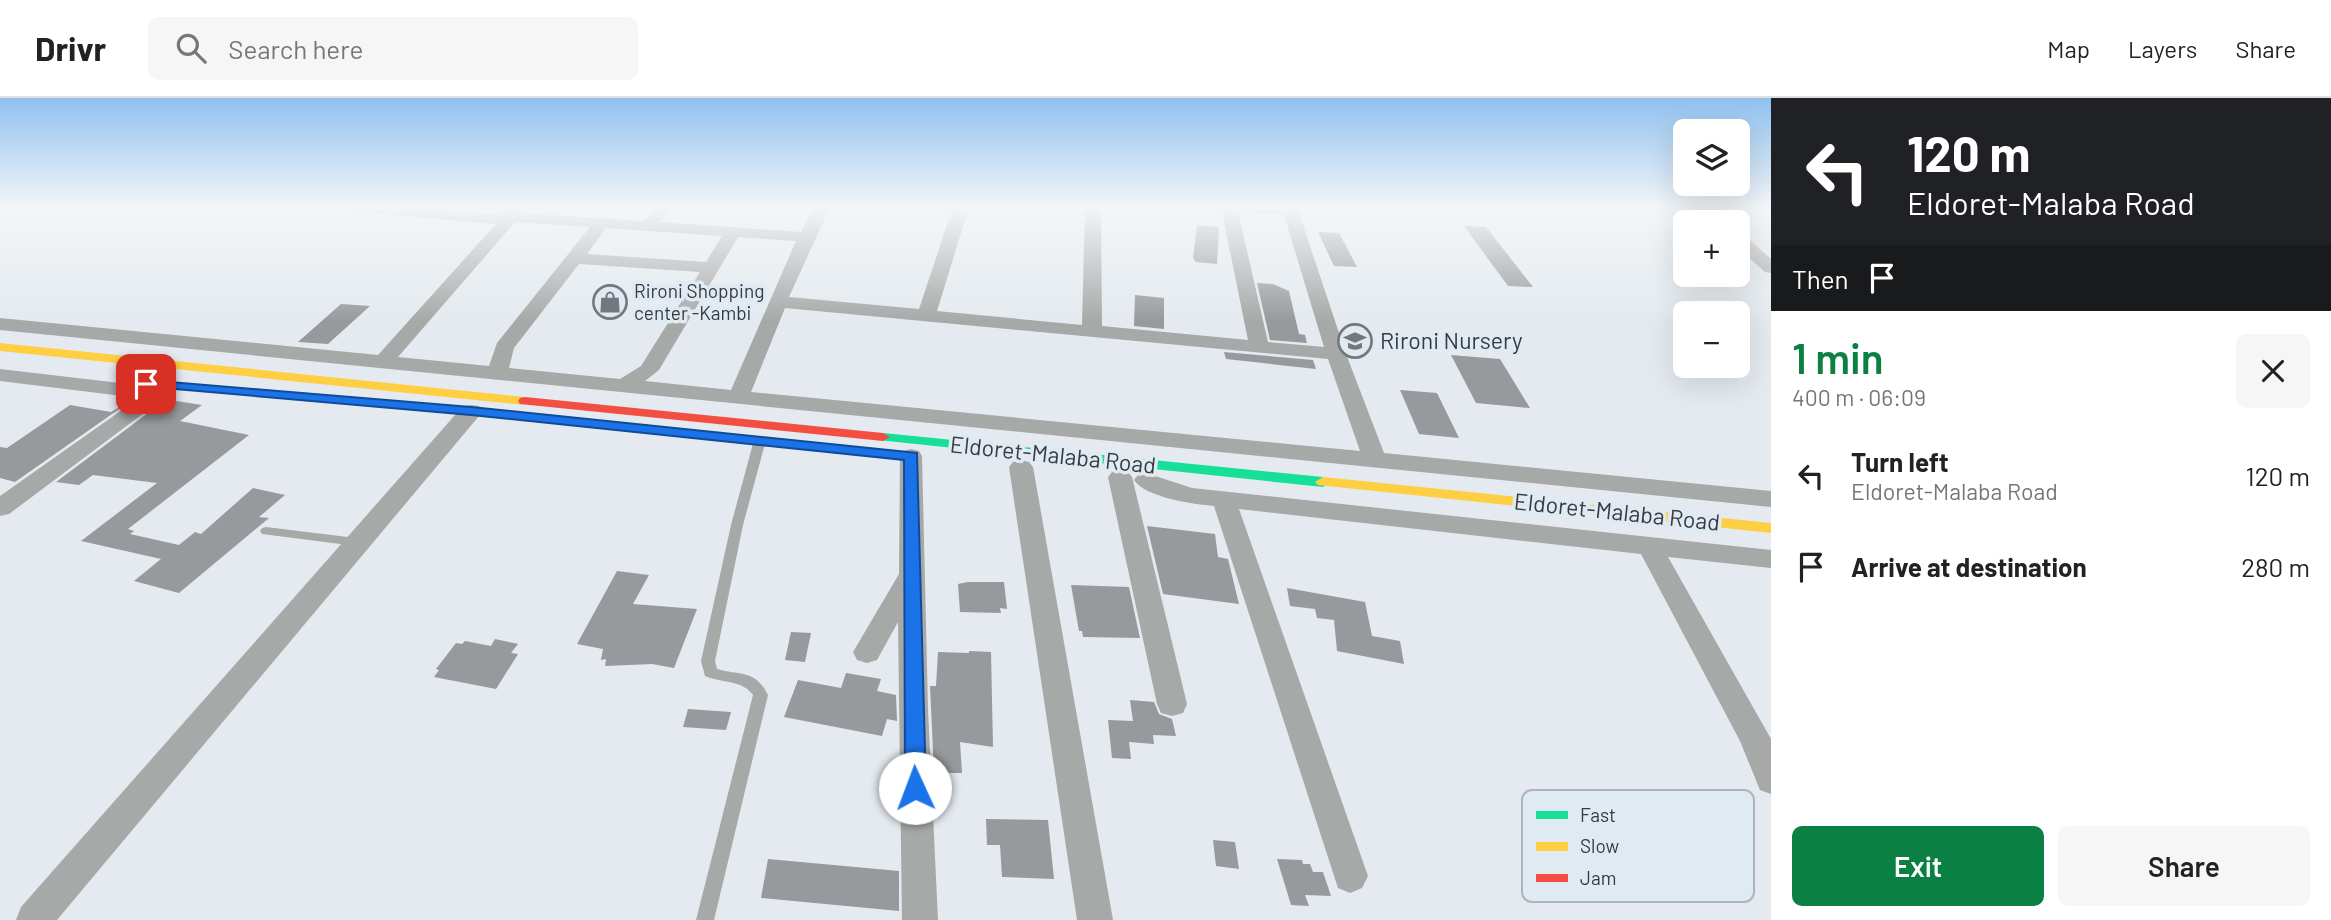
<!DOCTYPE html>
<html lang="en">
<head>
<meta charset="utf-8">
<style>
  body { margin:0; font-family:Barlow,sans-serif; background:#f6f6f6; color:#222; height:100vh; display:flex; flex-direction:column; font-size:26px; white-space:nowrap }
  * { box-sizing:border-box; margin:0 }
  p { font-size:23px; color:#767676 }
  .icon { flex:none; width:38px; height:38px; fill:none; stroke:currentColor; stroke-width:2; stroke-linecap:round; stroke-linejoin:round }
  .map { position:relative; flex:1; overflow:hidden }
  .panel { display:flex; flex-direction:column; background:#fff; width:560px }
  .panel>* { flex:none }
  .top-card { background:#202124; color:#fff; overflow:hidden }
  .fabs { position:absolute; left:1673px; top:21px; display:grid; gap:14px }
  .fabs a { display:grid; place-items:center; width:77px; height:77px; border-radius:10px; background:#fff; box-shadow:0 7px 28px #0002; font-size:35px }
  .pin { position:absolute; display:grid; place-items:center; width:60px; height:60px; color:#fff; margin:-30px; border-radius:14px; box-shadow:0 4px 10px #0006 }
  .me { position:absolute; width:77px; margin:-38px; rotate:358deg; stroke-linejoin:round; filter:drop-shadow(0 0 5px #0008) }
  .turn { display:flex; align-items:center; gap:24px; height:147px; padding:0 21px; font-size:32px }
  .turn .icon { width:91px; height:91px; stroke-width:2.5 }
  .turn b { display:block; font-size:49px; line-height:60px }
  .then { display:flex; align-items:center; height:66px; padding:0 21px; background:#0003; gap:14px; font-size:26px }
  .round { display:grid; place-items:center; flex:none; width:74px; height:74px; border-radius:10px; background:#f6f6f6 }
  .head { display:flex; align-items:center; justify-content:space-between; height:119px; padding:0 21px }
  h1 { font-size:42px; font-weight:600; line-height:52px; color:#0b8043 }
  .cta { display:flex; gap:14px; margin-top:auto; padding:14px 21px }
  .cta a { flex:1; height:80px; border-radius:10px; background:#0b8043; color:#fff; font-size:28px; font-weight:600; line-height:80px; text-align:center }
  .cta a+a { background:#f6f6f6; color:#222 }
  ul { padding:0; list-style:none }
  li { display:flex; align-items:center; gap:21px; height:91px; padding:0 21px }
  li div { flex:1 }
  li b { display:block; font-size:26px }
  li em { font-style:normal }
  header { display:flex; align-items:center; gap:42px; box-sizing:border-box; height:98px; padding:0 35px; background:#fff; border-bottom:2px solid #e0e0e0 }
  header strong { font-size:33px }
  nav { display:flex; gap:38px; margin-inline-start:auto; font-size:24px }
  .search { width:490px; height:63px; background:#f6f6f6; display:flex; align-items:center; gap:18px; box-sizing:border-box; padding:0 24px; border-radius:10px; color:#767676; font-size:26px }
  main { display:flex; flex:1; min-height:0 }
  .map>svg:first-child { display:block }
  .building { fill:#97999c }
  .lines { fill:none; stroke-linecap:round; stroke-linejoin:round }
  .lane { fill:#a7a8a8; fill-rule:evenodd }
  .street { fill:#a7a8a8; fill-rule:evenodd }
  .fast { fill:#16e098; fill-rule:evenodd }
  .slow { fill:#ffcf43; fill-rule:evenodd }
  .jam { fill:#f24e42; fill-rule:evenodd }
  .route { fill:#1a73e8; stroke:#114b97; stroke-width:2 }
  .labels { text-anchor:middle; stroke-width:7; stroke-linejoin:round; paint-order:stroke }
  .far-poi-label { font-size:19px; fill:#373a3e; stroke:#e0eaf3; text-anchor:start }
  .poi-label { font-size:23px; fill:#373a3e; stroke:#e0eaf3; text-anchor:start }
  .street-label { font-size:23px; fill:#373a3e; stroke:#e0eaf3 }
  .key { fill:#e0eaf3; stroke:#adb5bd; stroke-width:2 }
  .key-label { font-size:19px; fill:#373a3e }
</style>
</head>
<body>
<header>
<strong>Drivr</strong>
<div class="search"><svg class="icon" aria-label="search" viewBox="0 0 24 24"><circle cx="10" cy="10" r="6"/><path d="M15 15l6 6"/></svg>Search here</div>
<nav><a>Map</a><a>Layers</a><a>Share</a></nav>
</header>
<main>
<div class="map">
<svg width="1771" height="822" viewBox="0 0 1771 822">
  <rect width="100%" height="100%" fill="#e4eaef"/>
  <!-- building -->
  <g class="building">
    <path d="M1197,127L1219,129L1217,166L1196,164L1193,160Z"/>
    <path d="M1464,128L1486,129L1533,189L1508,188Z"/>
    <path d="M1318,134L1339,135L1357,169L1334,168Z"/>
    <path d="M1257,185L1273,186L1289,193L1299,236L1305,237L1307,245L1270,242Z"/>
    <path d="M1135,197L1164,200V231L1134,228Z"/>
    <path d="M341,206L370,208L328,246L298,244Z"/>
    <path d="M1224,254L1313,262L1316,271L1226,261Z"/>
    <path d="M1451,257L1500,261L1530,310L1476,305Z"/>
    <path d="M1400,292L1437,295L1459,340L1419,336Z"/>
    <path d="M132,302L15,384L0,380V349L7,350L70,307L111,314Z"/>
    <path d="M176,303L202,307L180,323L249,337L128,431L134,433L130,436L179,447L195,434L201,436L253,390L285,397L259,419L269,420L179,495L134,483L161,461L81,443L157,385L93,377L79,387L56,384L160,306L168,309Z"/>
    <path d="M1147,428L1215,436L1218,459L1228,461L1239,506L1163,496Z"/>
    <path d="M617,473L649,477L633,506L697,511L674,570L652,566L605,568L606,561L601,562L603,551L577,546Z"/>
    <path d="M968,484H1004L1007,511L1000,510L1001,515L960,514L958,486Z"/>
    <path d="M1071,487L1129,489L1140,540L1083,539L1082,533H1079Z"/>
    <path d="M1287,490L1365,504L1372,538L1400,543L1404,566L1337,553L1334,522L1317,520L1315,511L1290,508Z"/>
    <path d="M791,534L811,535L805,564L785,562Z"/>
    <path d="M495,541L518,546L511,555L518,556L496,591L434,579L439,572L436,571L456,545L462,546L465,543L491,548Z"/>
    <path d="M969,553L991,554L993,649L960,644L962,675H934L930,588H936L938,554L969,555Z"/>
    <path d="M846,575L881,581L877,593L896,597L897,623L887,621L882,638L784,619L798,582L841,590Z"/>
    <path d="M1130,602L1154,604L1159,616L1172,621L1176,638L1153,637L1154,646L1129,644L1131,661L1112,660L1108,622L1133,623Z"/>
    <path d="M688,611L731,614L726,632L683,629Z"/>
    <path d="M986,721L1048,722L1054,781L1002,779L1000,747H987Z"/>
    <path d="M1213,742L1235,744L1239,771L1216,768Z"/>
    <path d="M768,761L899,773V813L761,800Z"/>
    <path d="M1277,761L1302,762L1303,766H1310L1313,774H1323L1331,798L1305,797L1309,808L1291,807Z"/>
  </g>
  <g class="lines">
    <!-- lane -->
    <g class="lane">
      <path d="M760,339L766,342L743,427L715,563L717,571C741,578 755,571 768,597L714,822H696L753,597C743,582 721,585 705,578L701,563L731,427L754,342Z"/>
      <path d="M266,429L356,440L362,444L356,448L262,436L260,433L262,430Z"/>
    </g>
    <!-- street -->
    <g class="street">
      <path d="M350,109H407L504,117L507,109H523L521,115L643,123L658,109H675L660,124L801,134L814,109H830L789,199L919,211L953,109H969L937,213L1082,227L1085,109H1101L1102,228L1248,242L1221,109H1297L1346,256L1384,355L1771,393V409L0,232V220L378,257L496,126L358,114ZM1238,114L1284,117L1324,249L1268,244ZM515,124L590,129L497,245L489,268L398,259ZM606,130L722,138L706,164L587,156ZM738,139L796,143L731,292L645,283L659,272ZM579,166L700,174L641,268L620,281L509,270L514,250ZM785,210L1328,261L1360,353L751,294Z"/>
      <path d="M1693,109H1710L1727,124H1710Z"/>
      <path d="M1738,136L1744,137L1771,161V175L1765,174L1738,150Z"/>
      <path d="M0,271L154,289L163,284H177L180,288L9,416L0,418V398L139,300L0,283Z"/>
      <path d="M471,307L479,308L482,313L479,318L57,822H16L21,809L463,308Z"/>
      <path d="M911,351L919,353L922,358L928,611L938,822H902L898,524L877,562L867,565L857,562L853,554L899,476L900,358L903,353Z"/>
      <path d="M1021,362L1029,364L1033,369L1113,822H1077L1009,369L1013,364Z"/>
      <path d="M1120,372L1128,374L1132,379L1187,606L1183,615L1172,618L1161,615L1157,606L1108,379L1112,374Z"/>
      <path d="M1146,375L1192,390L1771,452V470L1668,459L1771,641V696L1760,692L1740,643L1641,456L1239,411L1368,778L1362,790L1350,795L1338,790L1214,408C1194,406 1146,400 1134,382L1138,377Z"/>
    </g>
    <!-- fast -->
    <path class="fast" d="M883,335L1323,379L1331,384L1323,389L878,342L876,339L878,336Z"/>
    <!-- slow -->
    <g class="slow">
      <path d="M0,245L525,299L532,303L525,307L0,253Z"/>
      <path d="M1323,379L1771,425V435L1318,387L1315,384Z"/>
    </g>
    <!-- jam -->
    <path class="jam" d="M525,299L883,335L890,339L883,343L520,306L518,303L520,300Z"/>
  </g>
  <!-- sky -->
  <linearGradient id="sky" x2="0" y2="1"><stop stop-color="#90c1ef"/><stop offset="0.49" stop-color="#f3f6f8"/><stop offset="1" stop-color="#f3f6f8" stop-opacity="0"/></linearGradient>
  <rect width="1771" height="224" fill="url(#sky)"/>
  <!-- route -->
  <path class="route" d="M146,282L471,309L917,355L926,690L923,697L915,699L908,697L905,690L904,362L471,317L141,288V283Z"/>
  <!-- icons -->
  <defs>
    <g id="shop-ring" transform="scale(1.75)"><circle r="9.5" fill="#e0eaf3" stroke="#74787c" stroke-width="1.5"/><path d="M-5-2.5h2.3a2.7 3.5 0 0 1 5.4 0H5L5.5 6h-11ZM-1.5-2.5h3a1.5 2.3 0 0 0-3 0Z" fill="#74787c"/></g>
    <g id="school-ring" transform="scale(1.75)"><circle r="9.5" fill="#e0eaf3" stroke="#74787c" stroke-width="1.5"/><path d="M0-5L7-2L0 1L-7-2ZM-4 1L0 2.5L4 1V4Q0 6-4 4Z" fill="#74787c"/></g>
  </defs>
  <g fill-rule="evenodd">
    <use href="#shop-ring" x="610" y="204"/>
    <use href="#school-ring" x="1355" y="243"/>
  </g>
  <g class="labels">
    <!-- far-poi labels -->
    <g class="far-poi-label">
      <text x="634" y="200">Rironi Shopping<tspan x="634" dy="22">center -Kambi</tspan></text>
    </g>
    <!-- poi labels -->
    <g class="poi-label">
      <text x="1380" y="251">Rironi Nursery</text>
    </g>
    <!-- street labels -->
    <g class="street-label">
      <text transform="translate(1053 357) rotate(6)" y="8">Eldoret-Malaba Road</text>
      <text transform="translate(1617 414) rotate(6)" y="8">Eldoret-Malaba Road</text>
    </g>
  </g>
  <!-- legend -->
  <rect x="1522" y="692" width="232" height="112" rx="10" class="key"/>
  <rect x="1536" y="713" width="32" height="8" fill="#16e098"/>
  <rect x="1536" y="744" width="32" height="9" fill="#ffcf43"/>
  <rect x="1536" y="776" width="32" height="8" fill="#f24e42"/>
  <g class="key-label">
    <text x="1580" y="724">Fast</text>
    <text x="1580" y="755">Slow</text>
    <text x="1580" y="787">Jam</text>
  </g>
</svg>
<div class="fabs">
<a><svg class="icon" aria-label="layers" viewBox="0 0 24 24"><path d="M12 4l9 5-9 5-9-5zM3 14l9 5 9-5"/></svg></a>
<a>+</a>
<a>−</a>
</div>
<div class="pin" style="left:146px;top:286px;background:#d93025"><svg class="icon" aria-label="arrive" viewBox="0 0 24 24"><path d="M6 21V4h12l-3 4 3 4H6"/></svg></div>
<svg class="me" style="left:915px;top:690px" viewBox="-20 -20 40 40"><circle r="19" fill="#fff"/><path d="M0-13L10 11 0 6-10 11z" fill="#1a73e8"/></svg>
</div>
<section class="panel">
<div class="top-card">
<div class="turn"><svg class="icon" aria-label="left" viewBox="0 0 24 24"><path d="M17 20v-9H6M10 6l-5 5 5 5"/></svg><div><b>120 m</b>Eldoret-Malaba Road</div></div>
<div class="then">Then<svg class="icon" aria-label="arrive" viewBox="0 0 24 24"><path d="M6 21V4h12l-3 4 3 4H6"/></svg></div>
</div>
<div class="head"><div><h1>1 min</h1><p>400 m · 06:09</p></div><a class="round"><svg class="icon" aria-label="close" viewBox="0 0 24 24"><path d="M6 6l12 12M18 6L6 18"/></svg></a></div>
<ul>
<li><svg class="icon" aria-label="left" viewBox="0 0 24 24"><path d="M17 20v-9H6M10 6l-5 5 5 5"/></svg><div><b>Turn left</b><p>Eldoret-Malaba Road</p></div><em>120 m</em></li>
<li><svg class="icon" aria-label="arrive" viewBox="0 0 24 24"><path d="M6 21V4h12l-3 4 3 4H6"/></svg><div><b>Arrive at destination</b></div><em>280 m</em></li>
</ul>
<div class="cta"><a>Exit</a><a>Share</a></div>
</section>
</main>
</body>
</html>
